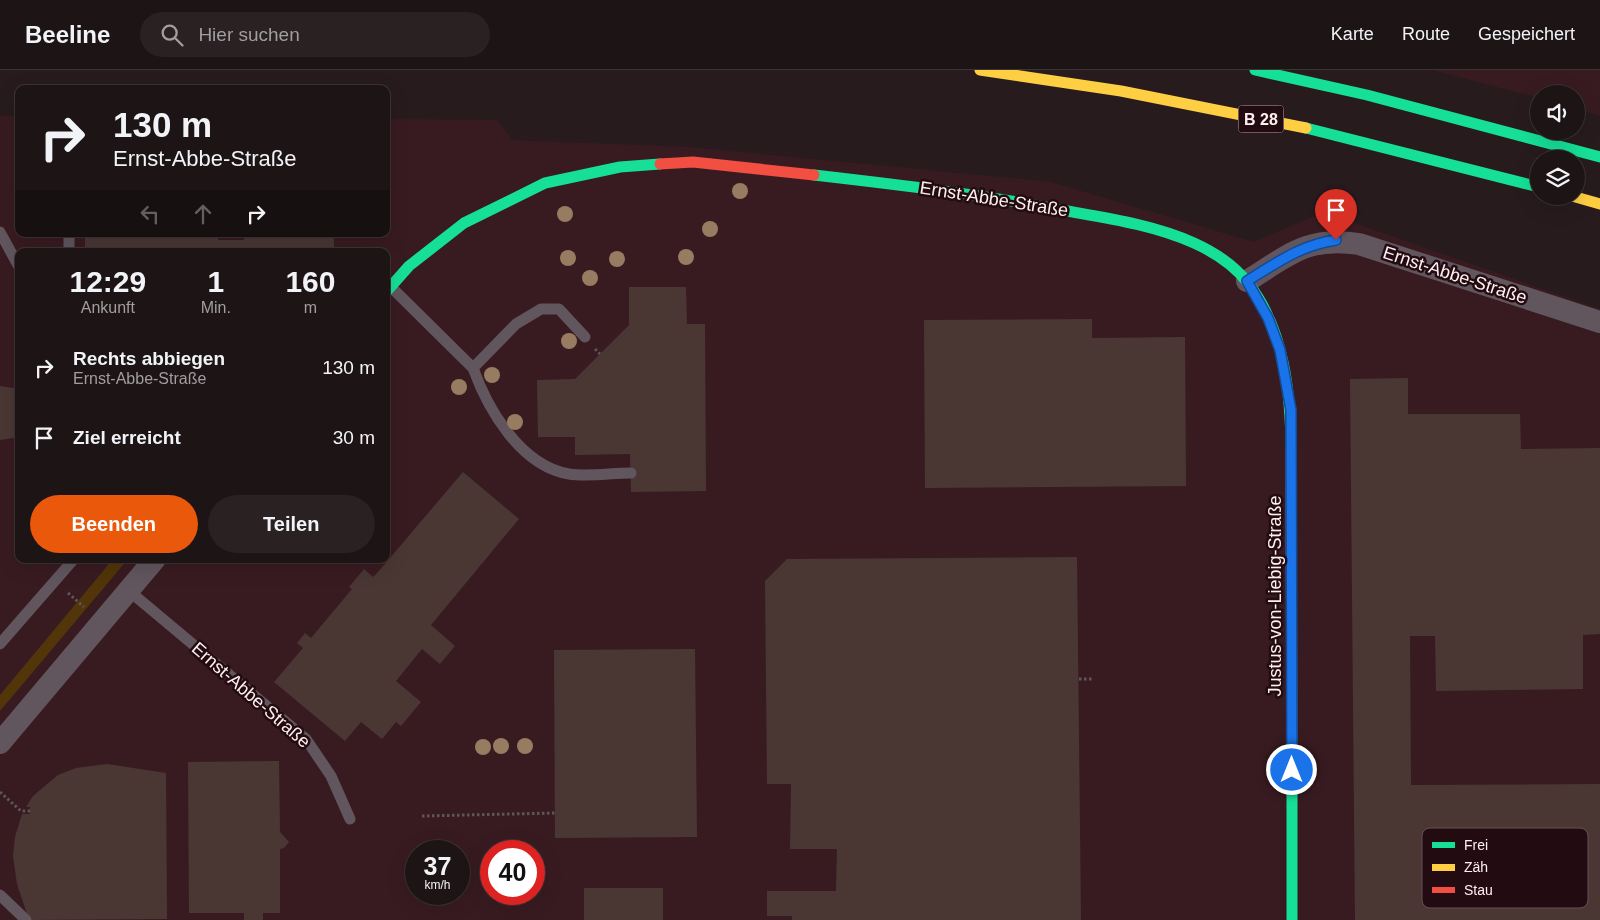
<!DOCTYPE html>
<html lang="de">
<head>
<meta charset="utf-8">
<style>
  body { margin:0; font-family:Helvetica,sans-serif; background:#2a2123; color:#f1f3f6; height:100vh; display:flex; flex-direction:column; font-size:19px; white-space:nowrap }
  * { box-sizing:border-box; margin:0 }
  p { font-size:16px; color:#a09ea1 }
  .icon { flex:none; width:28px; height:28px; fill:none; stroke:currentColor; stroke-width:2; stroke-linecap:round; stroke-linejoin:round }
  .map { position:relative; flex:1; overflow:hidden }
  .drawer { position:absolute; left:15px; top:178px; width:375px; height:315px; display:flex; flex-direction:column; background:#1d1416; border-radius:10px; box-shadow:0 5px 20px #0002,0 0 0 1px #3b3335 }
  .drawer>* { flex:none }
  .top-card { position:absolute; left:15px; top:15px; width:375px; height:152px; border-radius:10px; box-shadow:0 5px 20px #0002,0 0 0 1px #3b3335; background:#1d1416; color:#f1f3f6; overflow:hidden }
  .tools { position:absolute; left:1530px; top:15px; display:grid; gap:10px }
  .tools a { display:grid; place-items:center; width:55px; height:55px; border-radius:50%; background:#1d1416; box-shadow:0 5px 20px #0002,0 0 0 1px #3b3335; font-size:25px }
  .speed { position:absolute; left:405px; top:770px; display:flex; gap:10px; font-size:25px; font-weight:700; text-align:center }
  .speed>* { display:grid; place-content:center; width:65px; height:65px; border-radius:50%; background:#1d1416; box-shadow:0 5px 20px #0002,0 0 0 1px #3b3335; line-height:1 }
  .speed small { font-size:12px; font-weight:400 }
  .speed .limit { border:8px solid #d22; background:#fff; color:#111 }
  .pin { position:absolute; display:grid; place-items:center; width:42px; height:42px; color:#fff; margin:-51px -21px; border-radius:50% 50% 50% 0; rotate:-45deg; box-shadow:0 0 5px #0007 }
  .pin .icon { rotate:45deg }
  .me { position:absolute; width:55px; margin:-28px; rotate:0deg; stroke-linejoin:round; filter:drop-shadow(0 0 4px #0008) }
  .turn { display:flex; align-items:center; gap:18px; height:105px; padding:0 15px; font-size:22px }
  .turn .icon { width:65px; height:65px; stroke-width:2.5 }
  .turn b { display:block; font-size:35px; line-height:42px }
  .lanes { display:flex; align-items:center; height:48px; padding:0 15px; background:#0003; justify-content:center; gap:25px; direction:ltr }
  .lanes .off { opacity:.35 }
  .eta { display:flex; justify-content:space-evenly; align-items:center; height:85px; text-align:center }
  .eta b { font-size:30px; font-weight:700; line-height:35px }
  .cta { display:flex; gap:10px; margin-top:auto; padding:10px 15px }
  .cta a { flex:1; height:58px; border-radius:30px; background:#ea580c; color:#fff; font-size:20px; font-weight:700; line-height:58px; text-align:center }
  .cta a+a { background:#2a2123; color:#f1f3f6 }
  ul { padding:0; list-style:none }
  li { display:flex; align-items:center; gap:15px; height:70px; padding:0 15px }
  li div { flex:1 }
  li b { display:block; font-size:19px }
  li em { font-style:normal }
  header { display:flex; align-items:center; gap:30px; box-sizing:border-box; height:70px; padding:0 25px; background:#1d1416; border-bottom:1px solid #3b3335 }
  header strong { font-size:24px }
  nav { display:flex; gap:28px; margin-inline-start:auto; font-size:18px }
  .search { width:350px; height:45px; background:#2a2123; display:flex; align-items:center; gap:12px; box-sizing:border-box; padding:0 18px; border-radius:28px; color:#a09ea1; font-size:19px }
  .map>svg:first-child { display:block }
  .built { fill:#381b21; fill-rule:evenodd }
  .green { fill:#523508 }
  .building { fill:#4a3734 }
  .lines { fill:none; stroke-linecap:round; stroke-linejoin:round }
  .path { stroke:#5f565a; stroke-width:3; stroke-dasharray:2.5 2.5; stroke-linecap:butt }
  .lane { stroke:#61565e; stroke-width:11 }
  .street { stroke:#61565e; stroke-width:22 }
  .fast { stroke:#16e098; stroke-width:11 }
  .slow { stroke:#ffcf43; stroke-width:11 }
  .jam { stroke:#f24e42; stroke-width:11 }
  .tree { fill:#987c61 }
  .route-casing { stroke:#114b97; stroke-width:12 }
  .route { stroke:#1a73e8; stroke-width:9 }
  .labels { text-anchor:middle; stroke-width:5; stroke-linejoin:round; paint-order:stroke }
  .shield { fill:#230c11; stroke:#bcabae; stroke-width:1 }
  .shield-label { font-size:16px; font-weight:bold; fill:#feeff1 }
  .street-label { font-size:18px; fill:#feeff1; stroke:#230c11 }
  .key { fill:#230c11; stroke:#655054; stroke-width:1 }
  .key-label { font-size:14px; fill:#feeff1 }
</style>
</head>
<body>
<header>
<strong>Beeline</strong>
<div class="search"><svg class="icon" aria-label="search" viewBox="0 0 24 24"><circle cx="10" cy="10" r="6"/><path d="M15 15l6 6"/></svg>Hier suchen</div>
<nav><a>Karte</a><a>Route</a><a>Gespeichert</a></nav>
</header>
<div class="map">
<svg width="1600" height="850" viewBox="0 0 1600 850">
  <rect width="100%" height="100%" fill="#271b1e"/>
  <!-- built -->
  <g class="built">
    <path d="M1432,0H1600V46L1576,39V24H1539V28Z"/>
    <path d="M0,46H19V164H386V49L497,50L512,70L690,77L1051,112L1254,172L1323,142L1600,239V850H0ZM19,181H386V489H19ZM416,781H459V824H416ZM491,781H534V824H491Z"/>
  </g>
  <!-- green -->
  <path class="green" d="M113,489H128L0,641V625Z"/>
  <!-- building -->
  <g class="building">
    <path d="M85,164H218V170H243L249,164H329L334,169V181H85Z"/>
    <path d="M629,217H686L687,254H705L706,421L631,422L630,384L575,385V367H538L537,310L575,309L629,255Z"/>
    <path d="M1092,249V268L1185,267L1186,416L925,418L924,250Z"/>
    <path d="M1408,308V344H1520L1521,379L1600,378V564L1583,565V619L1436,621L1435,566H1410L1411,715L1600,714V850H1355L1350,309Z"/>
    <path d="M0,316L19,319V367L0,370Z"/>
    <path d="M463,402L519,449L431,555L455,576L440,594L422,579L396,611L421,632L401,656L396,652L382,669L361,652L345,671L274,612L303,578L297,573L305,563L311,568L352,519L349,517L364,499L373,507L378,502Z"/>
    <path d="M1077,487L1081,850H792V846H767V821H836L837,779H790L791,714H767L765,511L787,489Z"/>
    <path d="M695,579L697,767L555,768L554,580Z"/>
    <path d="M279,691L280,762L289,772L284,778L280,779V843H263V850H244V843H189L188,692Z"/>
    <path d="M107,694L166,703L167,849L29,850L17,814L13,786L15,767L22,744H30V737H26L33,726L58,705L76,698Z"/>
    <rect x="584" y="818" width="79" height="32"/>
  </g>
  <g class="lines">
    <!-- path -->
    <g class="path">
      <path d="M595,279L600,284"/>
      <path d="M68,523L84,537"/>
      <path d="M1079,609H1092"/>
      <path d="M0,722L21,741H30"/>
      <path d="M422,746L555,743"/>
    </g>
    <!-- lane -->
    <g class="lane">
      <path d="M0,162L19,197"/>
      <path d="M69,164V181"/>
      <path d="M391,217L473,298L516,254L541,239H559L585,267"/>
      <path d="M473,298C488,340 521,396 569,404C588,407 611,403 631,403"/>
      <path d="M128,520L306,669L331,706L350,749"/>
      <path d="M0,574L74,489"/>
      <path d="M0,825L26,850"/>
    </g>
    <!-- street -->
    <g class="street">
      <path d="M1247,211C1289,185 1307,166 1359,174L1600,252"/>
      <path d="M0,673L155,489"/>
    </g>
    <!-- fast -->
    <g class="fast">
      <path d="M1255,0L1367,25L1600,87"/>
      <path d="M1306,58L1539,117"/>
      <path d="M814,105C901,115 986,125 1073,142C1113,149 1156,156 1194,173C1214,182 1234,195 1248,213C1285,260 1291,325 1291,383"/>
      <path d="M386,222L409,196L464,153L545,113L620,97L660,94"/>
      <path d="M1292,718V850"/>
    </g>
    <!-- slow -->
    <g class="slow">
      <path d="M980,0L1121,21L1306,58"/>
      <path d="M1572,126L1600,134"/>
      <path d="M1291,383L1292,718"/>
    </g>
    <!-- jam -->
    <path class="jam" d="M660,94L693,92L814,105"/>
  </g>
  <!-- trees -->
  <g class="tree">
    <circle cx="740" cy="121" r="8"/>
    <circle cx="565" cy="144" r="8"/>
    <circle cx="710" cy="159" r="8"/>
    <circle cx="686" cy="187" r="8"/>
    <circle cx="568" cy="188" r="8"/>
    <circle cx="617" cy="189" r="8"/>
    <circle cx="590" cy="208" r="8"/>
    <circle cx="569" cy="271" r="8"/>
    <circle cx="492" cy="305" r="8"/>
    <circle cx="459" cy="317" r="8"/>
    <circle cx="515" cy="352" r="8"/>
    <circle cx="501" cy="676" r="8"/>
    <circle cx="525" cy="676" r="8"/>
    <circle cx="483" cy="677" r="8"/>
  </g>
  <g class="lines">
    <!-- route casing -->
    <g class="route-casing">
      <path id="route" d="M1292,700L1291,340L1280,280L1268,248L1247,211C1276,193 1301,175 1336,170"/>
    </g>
    <!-- route -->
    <use href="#route" class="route"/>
  </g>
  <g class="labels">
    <!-- shield labels -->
    <rect class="shield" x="1238.5" y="35.5" width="45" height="27" rx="4"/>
    <g class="shield-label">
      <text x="1261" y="55">B 28</text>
    </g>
    <!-- street labels -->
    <g class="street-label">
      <text transform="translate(994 129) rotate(9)" y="6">Ernst-Abbe-Straße</text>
      <text transform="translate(1455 205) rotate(18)" y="6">Ernst-Abbe-Straße</text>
      <text transform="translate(1275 526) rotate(-90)" y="6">Justus-von-Liebig-Straße</text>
      <text transform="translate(251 625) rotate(41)" y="6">Ernst-Abbe-Straße</text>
    </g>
  </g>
  <!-- legend -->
  <rect x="1422" y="758" width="166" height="80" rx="8" class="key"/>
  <rect x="1432" y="772" width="23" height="6" fill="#16e098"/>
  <rect x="1432" y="794" width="23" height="7" fill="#ffcf43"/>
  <rect x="1432" y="817" width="23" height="6" fill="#f24e42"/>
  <g class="key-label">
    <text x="1464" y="780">Frei</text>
    <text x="1464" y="802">Zäh</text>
    <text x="1464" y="825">Stau</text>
  </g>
</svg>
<div class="tools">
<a><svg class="icon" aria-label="sound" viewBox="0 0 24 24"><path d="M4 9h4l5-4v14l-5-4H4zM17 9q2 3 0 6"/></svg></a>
<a><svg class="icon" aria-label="layers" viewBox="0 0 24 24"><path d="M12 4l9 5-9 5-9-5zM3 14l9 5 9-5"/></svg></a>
</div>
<div class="speed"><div>37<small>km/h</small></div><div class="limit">40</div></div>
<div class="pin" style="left:1336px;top:170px;background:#d93025"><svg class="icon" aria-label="arrive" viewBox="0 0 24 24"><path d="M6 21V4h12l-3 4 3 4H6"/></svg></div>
<svg class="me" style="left:1292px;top:700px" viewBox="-20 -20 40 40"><circle r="17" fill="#1a73e8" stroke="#fff" stroke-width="3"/><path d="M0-11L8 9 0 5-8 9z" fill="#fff"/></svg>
<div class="top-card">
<div class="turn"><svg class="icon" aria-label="right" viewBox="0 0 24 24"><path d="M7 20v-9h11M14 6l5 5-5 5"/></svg><div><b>130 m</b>Ernst-Abbe-Straße</div></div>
<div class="lanes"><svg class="icon off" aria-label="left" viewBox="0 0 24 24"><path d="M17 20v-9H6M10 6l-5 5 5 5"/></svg><svg class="icon off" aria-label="ahead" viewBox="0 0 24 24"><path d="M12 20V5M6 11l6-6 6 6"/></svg><svg class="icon" aria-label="right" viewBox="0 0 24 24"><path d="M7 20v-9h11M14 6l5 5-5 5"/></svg></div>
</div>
<section class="drawer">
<div class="eta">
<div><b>12:29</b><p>Ankunft</p></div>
<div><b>1</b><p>Min.</p></div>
<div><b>160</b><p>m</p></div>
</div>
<ul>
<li><svg class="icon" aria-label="right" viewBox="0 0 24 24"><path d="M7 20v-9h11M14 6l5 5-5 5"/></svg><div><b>Rechts abbiegen</b><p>Ernst-Abbe-Straße</p></div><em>130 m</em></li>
<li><svg class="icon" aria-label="arrive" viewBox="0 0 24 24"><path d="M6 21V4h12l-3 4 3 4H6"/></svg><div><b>Ziel erreicht</b></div><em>30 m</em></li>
</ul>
<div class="cta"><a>Beenden</a><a>Teilen</a></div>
</section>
</div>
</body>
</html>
